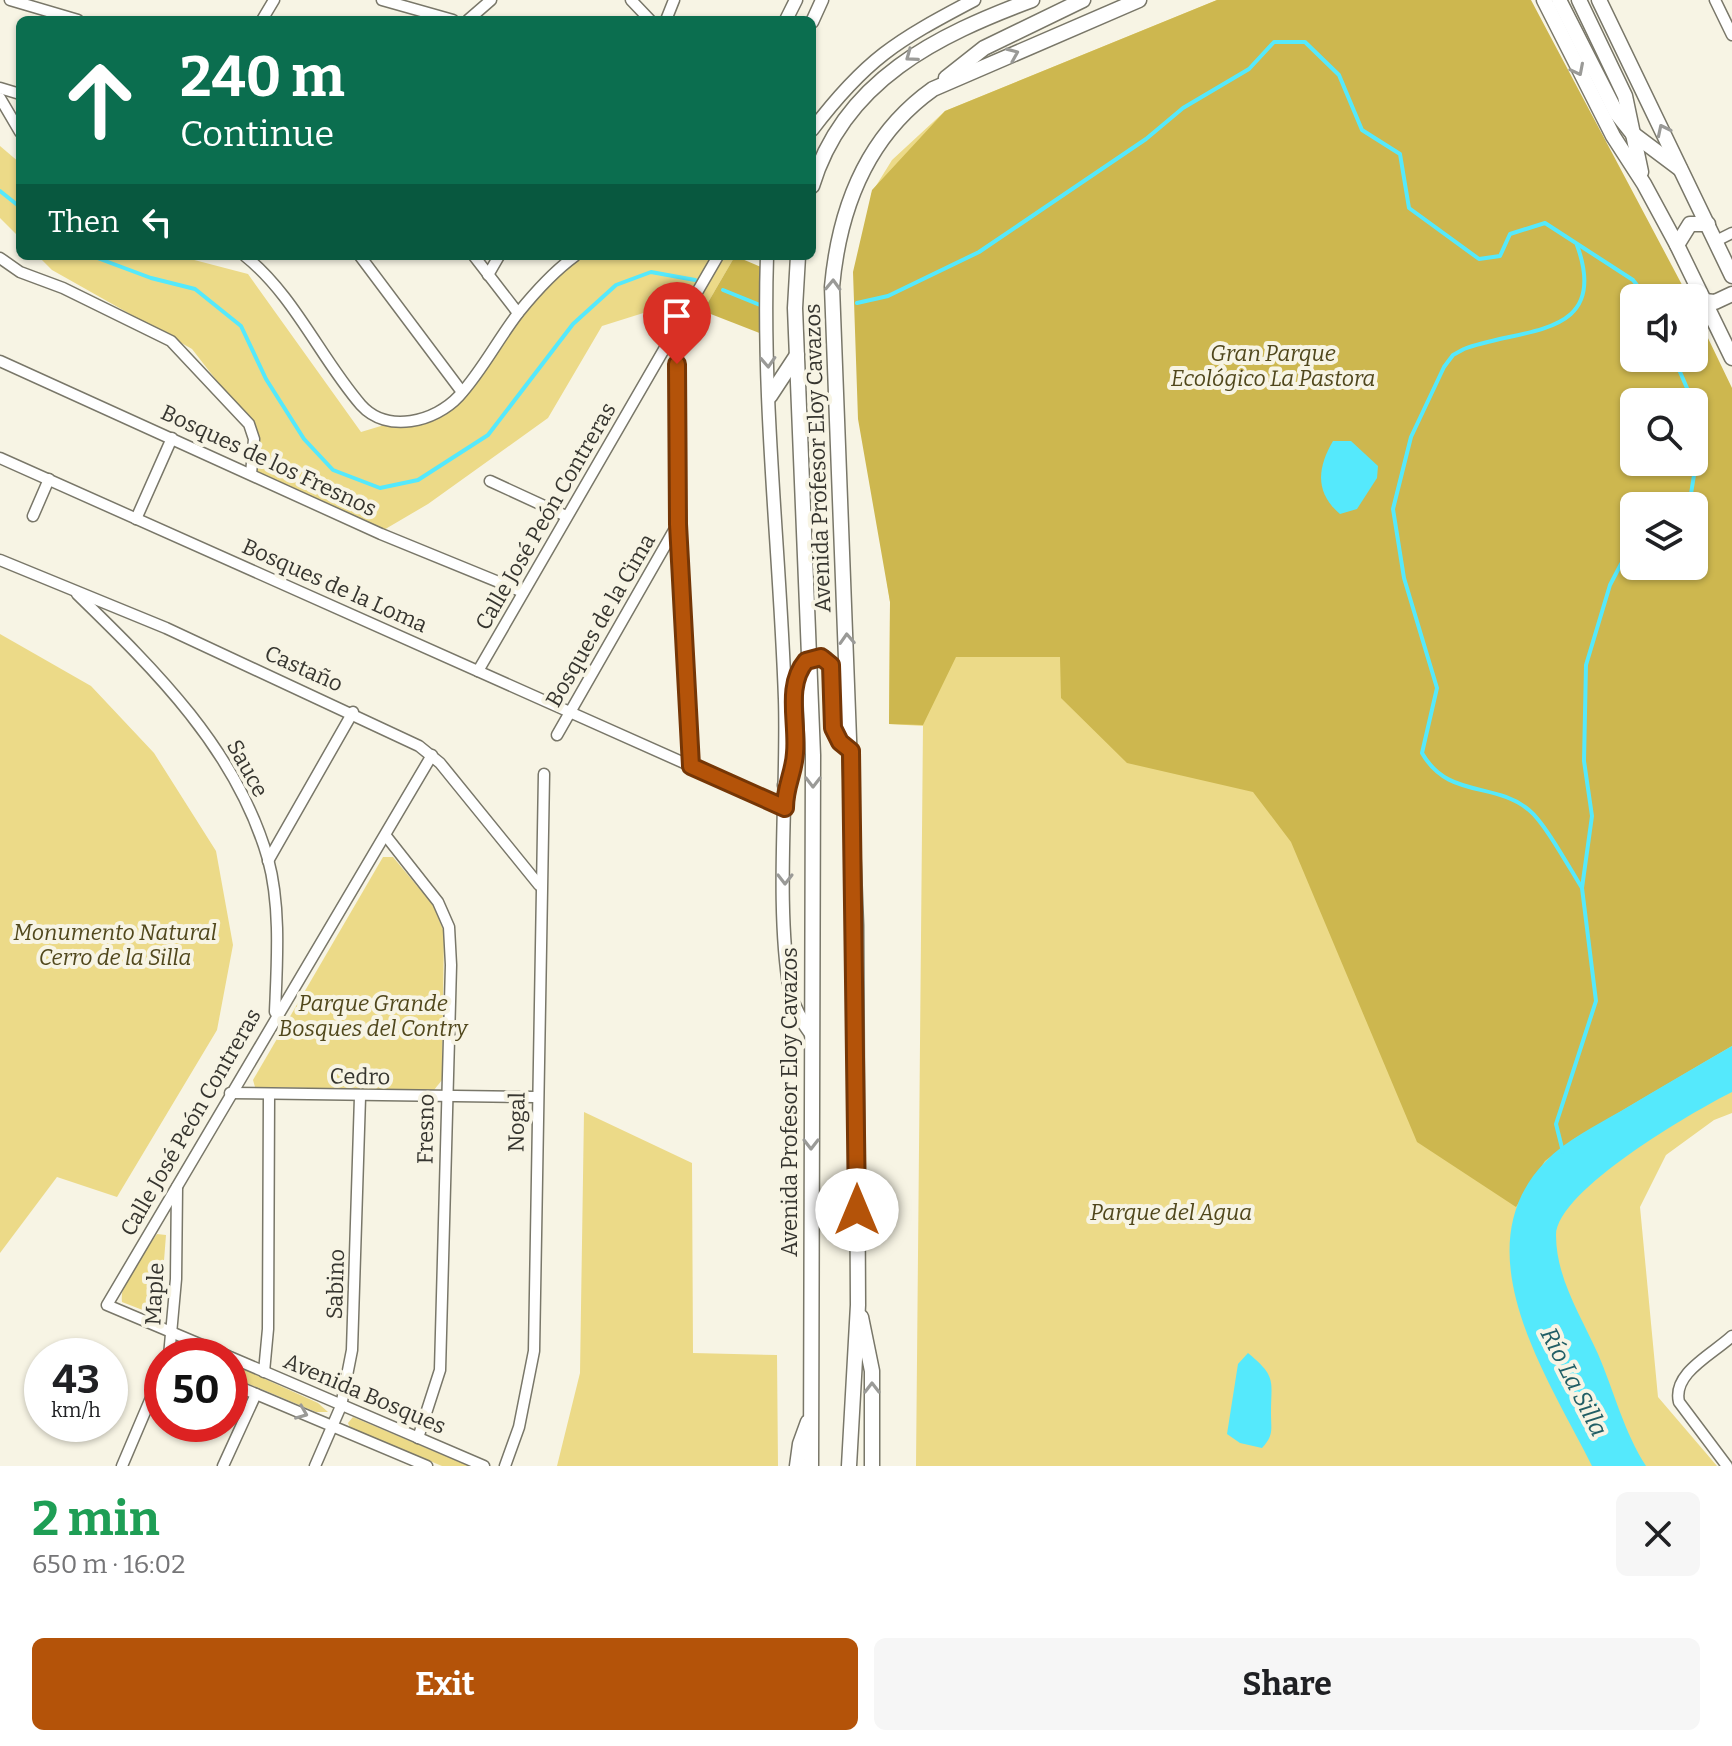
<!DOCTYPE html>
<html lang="en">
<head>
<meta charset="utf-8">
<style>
  body { margin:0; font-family:Bitter,serif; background:#f6f6f6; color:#202124; height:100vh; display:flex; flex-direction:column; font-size:30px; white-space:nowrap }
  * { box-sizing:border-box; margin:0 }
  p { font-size:26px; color:#757577 }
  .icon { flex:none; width:44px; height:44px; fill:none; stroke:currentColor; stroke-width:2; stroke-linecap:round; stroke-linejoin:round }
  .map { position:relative; height:1466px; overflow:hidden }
  .sheet { display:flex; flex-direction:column; background:#fff; flex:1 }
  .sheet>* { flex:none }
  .hud { position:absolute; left:16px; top:16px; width:800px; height:244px; border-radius:12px; box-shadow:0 2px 6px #0004; background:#0b6e4f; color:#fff; overflow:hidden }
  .fabs { position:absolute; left:1620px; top:284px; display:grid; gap:16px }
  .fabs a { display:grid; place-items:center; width:88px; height:88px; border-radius:12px; background:#fff; box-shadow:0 2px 6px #0004; font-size:40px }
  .speed { position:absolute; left:24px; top:1338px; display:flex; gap:16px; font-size:40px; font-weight:700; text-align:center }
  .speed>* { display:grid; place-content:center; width:104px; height:104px; border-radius:50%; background:#fff; box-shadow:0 2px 6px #0004; line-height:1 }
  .speed small { font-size:20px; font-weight:400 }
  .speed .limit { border:12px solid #d22; background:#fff; color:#111 }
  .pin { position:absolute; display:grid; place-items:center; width:68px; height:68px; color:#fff; margin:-82px -34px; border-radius:50% 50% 50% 0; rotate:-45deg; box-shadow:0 0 8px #0007 }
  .pin .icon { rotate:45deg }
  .me { position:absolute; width:88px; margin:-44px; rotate:0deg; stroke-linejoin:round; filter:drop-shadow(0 0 6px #0008) }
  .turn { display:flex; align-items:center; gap:28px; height:168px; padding:0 32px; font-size:36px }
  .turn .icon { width:104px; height:104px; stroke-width:2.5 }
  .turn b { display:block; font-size:56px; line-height:68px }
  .then { display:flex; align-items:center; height:76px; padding:0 32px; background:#0003; gap:16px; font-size:30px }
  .round { display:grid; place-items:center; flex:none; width:84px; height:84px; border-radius:12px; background:#f6f6f6 }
  .headline { display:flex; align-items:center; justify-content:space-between; height:136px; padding:0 32px }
  h1 { font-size:48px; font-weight:700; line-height:60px; color:#1e9e55 }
  .cta { display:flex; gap:16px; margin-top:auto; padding:16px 32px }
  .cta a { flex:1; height:92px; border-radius:12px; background:#b45309; color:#fff; font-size:32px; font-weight:700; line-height:92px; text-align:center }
  .cta a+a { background:#f6f6f6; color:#202124 }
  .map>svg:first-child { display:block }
  .green { fill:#ecda88; fill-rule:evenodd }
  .forest { fill:#cdb74f; fill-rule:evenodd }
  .water { fill:#55e9fc }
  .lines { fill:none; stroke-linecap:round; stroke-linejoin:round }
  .stream { stroke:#55e9fc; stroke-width:4 }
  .minor-casing { stroke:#797769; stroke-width:13 }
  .tertiary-casing { stroke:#797769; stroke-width:15 }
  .secondary-casing { stroke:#797769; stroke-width:17 }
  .minor { stroke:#fff; stroke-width:10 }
  .tertiary { stroke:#fff; stroke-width:12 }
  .secondary { stroke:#fff; stroke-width:14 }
  .oneway { stroke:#9a9a97 }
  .route-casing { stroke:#753606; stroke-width:20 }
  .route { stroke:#b45309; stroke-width:14 }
  .labels { text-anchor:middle; stroke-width:8; stroke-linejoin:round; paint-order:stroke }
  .park-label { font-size:22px; font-style:italic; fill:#50471c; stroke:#f7f4e4 }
  .street-label { font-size:22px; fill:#36352f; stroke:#f7f4e4 }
  .water-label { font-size:24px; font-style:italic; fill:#215e65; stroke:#f7f4e4 }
</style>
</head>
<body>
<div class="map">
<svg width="1732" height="1466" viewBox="0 0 1732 1466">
  <rect width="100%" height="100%" fill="#f7f4e4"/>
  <!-- green -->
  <g class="green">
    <path d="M1217,0L1634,298V358H1694L1732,393V1113L1714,1120L1666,1155L1640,1207L1658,1397L1717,1466H916L923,726L889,724L890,602L864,427L871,194L892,160L945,111ZM1634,402H1694V462H1634ZM1634,506H1694V566H1634Z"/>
    <path d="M0,146L20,163V238L0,218Z"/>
    <path d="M38,256H179L248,274L361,432L457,403L519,318L560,271L582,256H735L703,311L672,304L602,326L548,418L428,504L382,531L253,474L252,426L192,349L52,270Z"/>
    <path d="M0,634L91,686L154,753L216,851L233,945L217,1030L117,1197L57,1177L0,1253Z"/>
    <path d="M383,857H393L433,905L444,932L442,1080L434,1090L255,1087L253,1080Z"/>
    <path d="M584,1112L692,1163L693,1353L777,1355L778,1466H557L580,1373Z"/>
    <path d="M157,1234L166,1235L160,1312L153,1314L122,1302C119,1278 144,1253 157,1234Z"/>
    <path d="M230,1363L318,1403L328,1412H316L230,1376Z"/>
    <path d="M353,1417L469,1466H442L350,1428L348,1423Z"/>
  </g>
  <!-- forest -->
  <g class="forest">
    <path d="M1217,0H1531L1689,298H1634V358H1694V309L1732,388V1046L1574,1139L1545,1161L1516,1207L1417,1142L1291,842L1253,792L1127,763L1061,698L1060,657H956L923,725L889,724L890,602L858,419L853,272L872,190L945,111ZM1634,402H1694V462H1634ZM1634,506H1694V566H1634Z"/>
    <path d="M735,256L761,267L762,334L703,311Z"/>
  </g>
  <!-- water -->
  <g class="water">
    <path d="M1333,441H1351L1378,466L1377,478L1357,509L1340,514C1315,493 1317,468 1333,441Z"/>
    <path d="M1732,1046V1092C1694,1111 1557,1190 1556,1235C1556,1278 1581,1316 1598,1354C1614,1391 1624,1432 1646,1466H1592C1549,1379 1460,1251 1545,1162C1566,1140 1595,1126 1621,1111C1658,1089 1695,1067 1732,1046Z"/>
    <path d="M1248,1353C1277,1377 1271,1380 1271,1413C1271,1430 1274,1435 1262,1448L1240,1443L1227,1434L1238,1364Z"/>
  </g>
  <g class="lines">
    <!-- stream -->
    <g class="stream">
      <path d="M0,191L20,207"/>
      <path d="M1577,245C1611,339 1522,327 1464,349L1453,355L1444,367L1411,437L1393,509L1404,578L1437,688L1422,753C1448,799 1494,781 1529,810C1545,823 1570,869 1582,888"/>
      <path d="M92,256L151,278L195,289L241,326L266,379L304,439L333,470L380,488L418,480L488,435L573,324L616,285L651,272L695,280"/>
      <path d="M723,290L760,305"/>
      <path d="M857,303L888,296L979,252L1146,139L1183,108L1249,69L1274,42H1305L1339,75L1362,130L1400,154L1409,208L1479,259L1500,256L1510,234L1545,223L1633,280L1647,298"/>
      <path d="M1674,358L1693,402"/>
      <path d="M1689,506L1701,432L1694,405"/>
      <path d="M1563,1152L1556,1124L1596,1001L1582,888L1592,816L1584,761L1586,665L1610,585L1621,564L1634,557"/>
    </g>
    <!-- minor casing -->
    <g class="minor-casing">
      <g id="minor">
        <path d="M10,0L78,20"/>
        <path d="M382,0L453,20"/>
        <path d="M631,0L650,20"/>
        <path d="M1715,0L1732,35"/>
        <path d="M262,20L274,0"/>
        <path d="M468,20L491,0"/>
        <path d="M666,20L674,0"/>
        <path d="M0,88L20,94"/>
        <path d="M0,98L20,132"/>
        <path d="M1716,241L1732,233"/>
        <path d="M245,256C294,295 321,359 361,405C387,434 435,422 459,396C482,371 498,339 519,312C536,291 553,272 575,256"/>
        <path d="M360,256L462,392"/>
        <path d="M474,256L518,313"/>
        <path d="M0,258L20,272L63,288L171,341L249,424L254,439L251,474"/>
        <path d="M488,275L499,256"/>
        <path d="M674,336L677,339L678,524L691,766"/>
        <path d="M0,361L381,534L523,592"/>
        <path d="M0,458L785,808"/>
        <path d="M490,481L566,516"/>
        <path d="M33,516L49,479"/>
        <path d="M136,519L172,438"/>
        <path d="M0,560L166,628L419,746L440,763L539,885"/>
        <path d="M77,594C155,670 237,750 268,859C281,906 277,963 275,1012"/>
        <path d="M478,671L718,256"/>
        <path d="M557,735L677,525"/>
        <path d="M386,836L438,902L449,927L451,965L440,1370L418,1438"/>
        <path d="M268,861L353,712"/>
        <path d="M230,1093L536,1097"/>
        <path d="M169,1356L176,1279L177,1187"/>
        <path d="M228,1356L107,1305L432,755"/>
        <path d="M230,1357L484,1466"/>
        <path d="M264,1372L268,1329L269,1095"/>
        <path d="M230,1383L427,1466"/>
        <path d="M122,1466L162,1372"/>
        <path d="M223,1466L256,1394"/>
        <path d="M315,1466L341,1406L352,1350L360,1097"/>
        <path d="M505,1466L519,1427L534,1351L544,774"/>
        <path d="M1727,1466L1679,1402C1672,1373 1713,1354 1732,1336"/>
      </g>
    </g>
    <!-- tertiary casing -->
    <g class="tertiary-casing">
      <g id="tertiary">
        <path d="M786,20L796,0"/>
        <path d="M812,22L822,0"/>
        <path d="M812,130C866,59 896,41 974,0"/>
        <path d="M767,256C762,404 780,552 785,699C788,791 775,901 790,991C793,1007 801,1020 811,1034"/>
      </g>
    </g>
    <!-- secondary casing -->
    <g class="secondary-casing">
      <g id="secondary">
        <path d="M1544,0L1613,136L1644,184L1677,245L1732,358"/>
        <path d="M1559,0L1617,114L1632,133L1680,169"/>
        <path d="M1579,0L1625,96L1641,172"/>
        <path d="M1599,0L1732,276"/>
        <path d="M946,78L984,48L1083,0"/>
        <path d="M812,186C844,80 938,35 1032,0"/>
        <path d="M1677,245L1690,224H1708"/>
        <path d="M798,256L795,308L813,755L811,1466"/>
        <path d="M1704,301L1715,302L1732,294"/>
        <path d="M770,396L797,355"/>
        <path d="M785,785C805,748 778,681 811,658H825L831,665C832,697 826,729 851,751"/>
        <path d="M861,1317L872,1371V1466"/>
        <path d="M797,1466L800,1444L808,1422"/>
        <path d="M849,1466L858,1305L856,925L832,287C839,209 867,136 933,89L1139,0"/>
      </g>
    </g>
    <!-- minor -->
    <use href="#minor" class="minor"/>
    <!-- tertiary -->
    <use href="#tertiary" class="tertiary"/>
    <!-- secondary -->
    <use href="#secondary" class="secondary"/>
  </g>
  <!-- one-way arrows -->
  <defs><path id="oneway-chevron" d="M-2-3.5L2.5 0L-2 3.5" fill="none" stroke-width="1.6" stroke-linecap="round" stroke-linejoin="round" transform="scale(2)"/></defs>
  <g class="oneway">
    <use href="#oneway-chevron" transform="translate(1013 54) rotate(-23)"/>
    <use href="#oneway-chevron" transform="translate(911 56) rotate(144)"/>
    <use href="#oneway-chevron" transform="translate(1578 70) rotate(63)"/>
    <use href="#oneway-chevron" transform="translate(1663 130) rotate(-116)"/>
    <use href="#oneway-chevron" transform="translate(833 285) rotate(-88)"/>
    <use href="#oneway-chevron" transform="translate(768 362) rotate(87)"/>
    <use href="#oneway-chevron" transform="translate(847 639) rotate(-93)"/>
    <use href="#oneway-chevron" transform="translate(813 782) rotate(90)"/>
    <use href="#oneway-chevron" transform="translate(785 879) rotate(90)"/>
    <use href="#oneway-chevron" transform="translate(811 1144) rotate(90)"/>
    <use href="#oneway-chevron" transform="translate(872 1388) rotate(-90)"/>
    <use href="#oneway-chevron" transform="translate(302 1413) rotate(22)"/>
  </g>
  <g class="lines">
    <!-- route casing -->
    <g class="route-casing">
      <path id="route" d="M677,364L678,524L691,766L785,808C785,786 794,773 795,753C798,723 785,686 806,661L821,657L831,665L833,728L840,742L851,751L857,1210"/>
    </g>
    <!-- route -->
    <use href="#route" class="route"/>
  </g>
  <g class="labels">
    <!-- park labels -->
    <g class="park-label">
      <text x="1273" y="361">Gran Parque<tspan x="1273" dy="25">Ecológico La Pastora</tspan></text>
      <text x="115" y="940">Monumento Natural<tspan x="115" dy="25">Cerro de la Silla</tspan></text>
      <text x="373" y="1011">Parque Grande<tspan x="373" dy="25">Bosques del Contry</tspan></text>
      <text x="1171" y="1220">Parque del Agua</text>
    </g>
    <!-- street labels -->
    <g class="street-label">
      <text transform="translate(817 458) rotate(-92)" y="8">Avenida Profesor Eloy Cavazos</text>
      <text transform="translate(269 460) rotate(25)" y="8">Bosques de los Fresnos</text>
      <text transform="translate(545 516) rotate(-60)" y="8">Calle José Peón Contreras</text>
      <text transform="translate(335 585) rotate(24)" y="8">Bosques de la Loma</text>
      <text transform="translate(600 620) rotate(-60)" y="8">Bosques de la Cima</text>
      <text transform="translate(304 668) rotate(24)" y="8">Castaño</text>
      <text transform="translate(248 768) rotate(61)" y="8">Sauce</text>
      <text transform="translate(360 1076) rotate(1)" y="8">Cedro</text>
      <text transform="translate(789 1102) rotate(-90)" y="8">Avenida Profesor Eloy Cavazos</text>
      <text transform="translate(190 1122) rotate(-60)" y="8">Calle José Peón Contreras</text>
      <text transform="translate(516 1122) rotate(-89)" y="8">Nogal</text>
      <text transform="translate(425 1129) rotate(-89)" y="8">Fresno</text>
      <text transform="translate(335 1284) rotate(-88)" y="8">Sabino</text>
      <text transform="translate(154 1294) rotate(-87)" y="8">Maple</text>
      <text transform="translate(365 1393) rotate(23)" y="8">Avenida Bosques</text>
    </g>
    <!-- water labels -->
    <g class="water-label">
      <text transform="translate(1574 1382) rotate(63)" y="8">Río La Silla</text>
    </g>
  </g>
</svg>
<div class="fabs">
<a><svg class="icon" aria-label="sound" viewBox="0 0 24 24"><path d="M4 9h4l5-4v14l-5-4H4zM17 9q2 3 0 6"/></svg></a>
<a><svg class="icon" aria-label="search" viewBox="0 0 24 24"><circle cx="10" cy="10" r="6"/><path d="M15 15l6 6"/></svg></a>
<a><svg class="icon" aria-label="layers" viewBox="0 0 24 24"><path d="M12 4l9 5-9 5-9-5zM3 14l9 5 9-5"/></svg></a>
</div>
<div class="speed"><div>43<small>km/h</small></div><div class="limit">50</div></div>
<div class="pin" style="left:677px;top:364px;background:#d93025"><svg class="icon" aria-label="arrive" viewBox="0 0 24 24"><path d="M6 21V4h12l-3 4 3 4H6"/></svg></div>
<svg class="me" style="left:857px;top:1210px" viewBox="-20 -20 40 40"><circle r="19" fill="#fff"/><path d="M0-13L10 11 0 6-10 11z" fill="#b45309"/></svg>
<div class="hud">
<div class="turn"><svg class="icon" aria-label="ahead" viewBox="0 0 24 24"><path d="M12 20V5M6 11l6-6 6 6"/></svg><div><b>240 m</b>Continue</div></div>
<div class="then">Then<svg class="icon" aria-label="left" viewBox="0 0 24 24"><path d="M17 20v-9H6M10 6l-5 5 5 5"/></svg></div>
</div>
</div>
<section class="sheet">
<div class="headline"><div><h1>2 min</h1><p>650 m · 16:02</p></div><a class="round"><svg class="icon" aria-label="close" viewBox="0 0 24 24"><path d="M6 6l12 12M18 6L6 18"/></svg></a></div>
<div class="cta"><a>Exit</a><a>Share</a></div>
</section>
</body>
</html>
